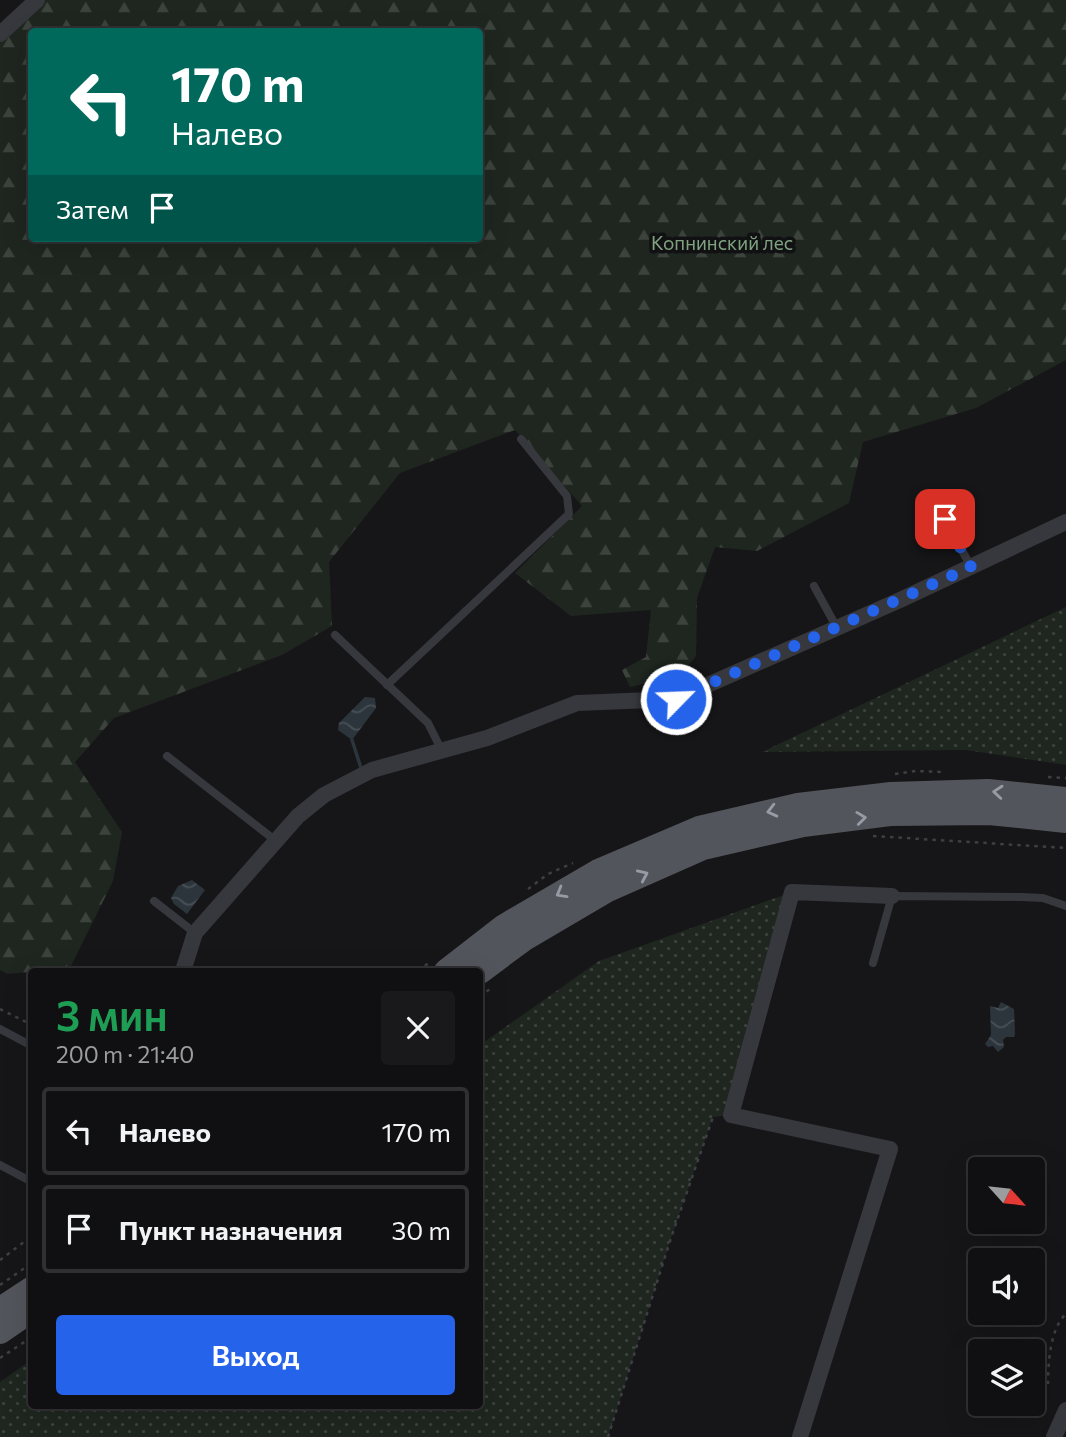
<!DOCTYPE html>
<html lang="ru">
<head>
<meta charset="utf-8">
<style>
  body { margin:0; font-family:Commissioner,sans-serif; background:#19191b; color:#f1f3f6; height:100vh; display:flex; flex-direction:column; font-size:26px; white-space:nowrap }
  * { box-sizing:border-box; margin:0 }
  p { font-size:23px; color:#9c9d9f }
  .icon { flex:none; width:38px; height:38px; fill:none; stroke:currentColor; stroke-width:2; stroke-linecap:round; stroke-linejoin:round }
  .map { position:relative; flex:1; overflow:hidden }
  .details { position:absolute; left:28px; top:968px; width:455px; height:441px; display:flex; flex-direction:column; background:#101012; border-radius:7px; box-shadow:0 7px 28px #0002,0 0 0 2px #303032 }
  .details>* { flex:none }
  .guide { position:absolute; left:28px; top:28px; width:455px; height:214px; border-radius:7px; box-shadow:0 7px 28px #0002,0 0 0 2px #303032; background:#00695c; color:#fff; overflow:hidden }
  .needle { width:46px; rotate:117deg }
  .tools { position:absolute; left:968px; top:1157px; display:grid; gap:14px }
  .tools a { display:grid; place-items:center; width:77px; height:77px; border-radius:7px; background:#101012; box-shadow:0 7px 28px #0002,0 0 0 2px #303032; font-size:35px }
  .pin { position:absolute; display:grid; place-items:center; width:60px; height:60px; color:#fff; margin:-30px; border-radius:14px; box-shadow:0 4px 10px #0006 }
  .me { position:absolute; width:77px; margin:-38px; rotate:66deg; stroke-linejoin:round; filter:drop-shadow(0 0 5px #0008) }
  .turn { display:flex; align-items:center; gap:24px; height:147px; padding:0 28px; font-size:32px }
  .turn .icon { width:91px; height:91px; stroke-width:2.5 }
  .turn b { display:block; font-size:49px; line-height:60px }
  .then { display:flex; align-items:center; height:66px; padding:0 28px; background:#0003; gap:14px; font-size:26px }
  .round { display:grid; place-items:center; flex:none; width:74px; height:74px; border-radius:7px; background:#19191b }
  .head { display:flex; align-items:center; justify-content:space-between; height:119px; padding:0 28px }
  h1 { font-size:42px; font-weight:600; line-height:52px; color:#1e9e55 }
  .action { display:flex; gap:14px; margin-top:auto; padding:14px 28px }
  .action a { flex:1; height:80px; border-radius:7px; background:#2563eb; color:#fff; font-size:28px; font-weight:600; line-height:80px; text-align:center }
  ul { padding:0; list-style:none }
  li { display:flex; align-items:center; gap:21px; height:88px; margin:0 14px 10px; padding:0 14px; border:4px solid #303032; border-radius:7px }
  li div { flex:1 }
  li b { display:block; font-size:26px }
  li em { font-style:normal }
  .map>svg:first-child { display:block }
  .green { fill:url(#green-dots) }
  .forest { fill:url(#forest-firs); fill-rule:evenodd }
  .water { fill:url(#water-waves) }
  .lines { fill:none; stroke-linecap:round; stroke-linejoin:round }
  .stream { stroke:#2c353c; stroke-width:3.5 }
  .path { stroke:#3d3f44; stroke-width:2.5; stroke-dasharray:3.5 5; stroke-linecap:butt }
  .service { stroke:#37383d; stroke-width:8 }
  .minor { stroke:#37383d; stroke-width:16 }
  .primary { stroke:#53555c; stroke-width:24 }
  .oneway { stroke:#979ba6 }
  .route { stroke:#2563eb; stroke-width:12; stroke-dasharray:0 21.6 }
  .labels { text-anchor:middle; stroke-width:7; stroke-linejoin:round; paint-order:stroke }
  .park-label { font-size:19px; fill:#7fa381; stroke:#111113 }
</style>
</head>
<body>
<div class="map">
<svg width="1066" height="1437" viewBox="0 0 1066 1437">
  <defs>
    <pattern id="green-dots" width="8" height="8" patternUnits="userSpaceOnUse" patternTransform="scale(1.75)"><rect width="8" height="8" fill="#1e261f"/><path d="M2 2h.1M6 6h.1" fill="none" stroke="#3c433d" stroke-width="1.8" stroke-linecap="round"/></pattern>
    <pattern id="forest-firs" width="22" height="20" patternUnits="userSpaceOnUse" patternTransform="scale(1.75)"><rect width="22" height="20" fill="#1e261f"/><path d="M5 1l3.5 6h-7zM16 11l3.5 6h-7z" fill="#3c433d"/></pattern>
    <pattern id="water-waves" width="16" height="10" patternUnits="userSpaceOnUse" patternTransform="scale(1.75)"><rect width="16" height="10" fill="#2c353c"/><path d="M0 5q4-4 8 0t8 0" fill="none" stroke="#485056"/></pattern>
  </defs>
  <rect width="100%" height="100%" fill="#161618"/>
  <!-- green -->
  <g class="green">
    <path d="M1066,607V765L966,750L762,752Z"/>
    <path d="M792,892L731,1115L713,1117L670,1241L608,1437H0V1382L31,1360L32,1405H480V1045L599,961Z"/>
  </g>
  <!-- forest -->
  <path class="forest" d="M45,0H1066V360L976,408L863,442L849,503L757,551L715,547L697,598L696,656L680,676L630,687L622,670L646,657L651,610L571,616L515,573L582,506L515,430L400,473L329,562L332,626L282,655L114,718L75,762L122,832L113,881L70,968L8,974L0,970V41ZM32,32H480V238H32Z"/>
  <!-- water -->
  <g class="water">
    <path d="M365,697L375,698L376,708L352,740L338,730L339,723Z"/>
    <path d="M192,880L205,890L187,914L174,904L171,898L178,886Z"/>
    <path d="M1001,1002L1014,1009L1015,1034L1014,1037H1006L1003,1040L1004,1047L998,1052L993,1046L988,1047L985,1044L991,1035L990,1006L998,1008Z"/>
  </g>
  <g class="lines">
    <!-- stream -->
    <path class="stream" d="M352,740L361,768"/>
    <!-- path -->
    <g class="path">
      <path d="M895,774L916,771L944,772"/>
      <path d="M1048,777L1066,778"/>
      <path d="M873,836L1066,848"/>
      <path d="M528,889L548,874L573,863"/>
      <path d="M418,971L430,962"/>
      <path d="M480,997L491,988"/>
      <path d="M0,1009L32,1025"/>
      <path d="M0,1260L32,1236"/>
      <path d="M0,1285L32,1263"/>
      <path d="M0,1358L32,1337"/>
      <path d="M1048,1384C1048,1364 1050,1328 1066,1314"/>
      <path d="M608,1437L670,1241L713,1117H716"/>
    </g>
    <!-- service -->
    <g class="service">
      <path d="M945,519L971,567"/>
      <path d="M814,586L837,628"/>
      <path d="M335,635L428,723L442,751"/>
      <path d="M387,685L569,514L567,496L521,439"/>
      <path d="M167,756L276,841"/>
      <path d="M154,901L195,933"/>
      <path d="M873,963L892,896L1021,897L1043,898L1066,906"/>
      <path d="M0,1029L32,1046"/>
      <path d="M0,1165L32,1182"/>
    </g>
    <!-- minor -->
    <g class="minor">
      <path d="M0,34L37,0"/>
      <path d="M183,971L195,933L298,816L324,795L372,770L487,738L577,703L676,699L900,600L1066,522"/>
      <path d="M800,1437L890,1149L731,1115L792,892L892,896"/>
      <path d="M1054,1437L1066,1410"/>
    </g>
    <!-- primary -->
    <g class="primary">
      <path d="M446,971L504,926L598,871L699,828L798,805L891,794L988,791L1066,799"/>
      <path d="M480,972L523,940L608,890L703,848L803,825L890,814L989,813L1066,821"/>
      <path d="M0,1309L32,1288"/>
      <path d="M0,1332L32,1310"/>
    </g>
  </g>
  <!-- one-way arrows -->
  <defs><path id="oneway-chevron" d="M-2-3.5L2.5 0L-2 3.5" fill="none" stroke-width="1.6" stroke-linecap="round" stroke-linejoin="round" transform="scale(1.75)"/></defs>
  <g class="oneway">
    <use href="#oneway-chevron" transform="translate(998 792) rotate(-175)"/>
    <use href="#oneway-chevron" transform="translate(772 811) rotate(166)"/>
    <use href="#oneway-chevron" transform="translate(861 818) rotate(-7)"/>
    <use href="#oneway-chevron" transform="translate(643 875) rotate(-24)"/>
    <use href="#oneway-chevron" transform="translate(561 893) rotate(150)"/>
  </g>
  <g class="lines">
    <!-- route -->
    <path class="route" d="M676,699L971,567L945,519"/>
  </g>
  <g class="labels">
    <!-- park labels -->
    <g class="park-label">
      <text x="722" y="250">Копнинский лес</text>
    </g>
  </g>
</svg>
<div class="tools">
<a><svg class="needle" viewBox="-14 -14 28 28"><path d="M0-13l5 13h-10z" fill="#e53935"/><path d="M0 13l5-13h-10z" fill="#9c9d9f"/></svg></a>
<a><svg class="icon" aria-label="sound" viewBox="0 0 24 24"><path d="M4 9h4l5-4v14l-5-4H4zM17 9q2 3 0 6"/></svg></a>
<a><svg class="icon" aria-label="layers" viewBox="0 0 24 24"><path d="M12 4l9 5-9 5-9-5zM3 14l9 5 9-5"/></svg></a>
</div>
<div class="pin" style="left:945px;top:519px;background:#d93025"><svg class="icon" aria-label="arrive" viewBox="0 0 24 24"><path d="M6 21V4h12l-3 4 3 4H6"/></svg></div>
<svg class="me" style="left:676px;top:699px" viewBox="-20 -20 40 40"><circle r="17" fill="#2563eb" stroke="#fff" stroke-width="3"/><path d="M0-11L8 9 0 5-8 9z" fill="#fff"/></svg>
<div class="guide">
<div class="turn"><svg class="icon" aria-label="left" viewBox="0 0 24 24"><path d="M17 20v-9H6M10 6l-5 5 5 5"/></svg><div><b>170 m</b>Налево</div></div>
<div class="then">Затем<svg class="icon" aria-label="arrive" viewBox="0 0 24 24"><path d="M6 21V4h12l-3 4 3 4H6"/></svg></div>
</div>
<section class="details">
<div class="head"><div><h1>3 мин</h1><p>200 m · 21:40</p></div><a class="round"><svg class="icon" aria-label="close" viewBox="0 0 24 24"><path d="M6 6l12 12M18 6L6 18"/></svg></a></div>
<ul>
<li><svg class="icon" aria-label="left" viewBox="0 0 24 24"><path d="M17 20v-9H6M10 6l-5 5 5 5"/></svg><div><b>Налево</b></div><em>170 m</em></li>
<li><svg class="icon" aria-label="arrive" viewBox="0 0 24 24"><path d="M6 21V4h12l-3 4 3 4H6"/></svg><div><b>Пункт назначения</b></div><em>30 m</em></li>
</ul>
<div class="action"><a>Выход</a></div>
</section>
</div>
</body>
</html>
